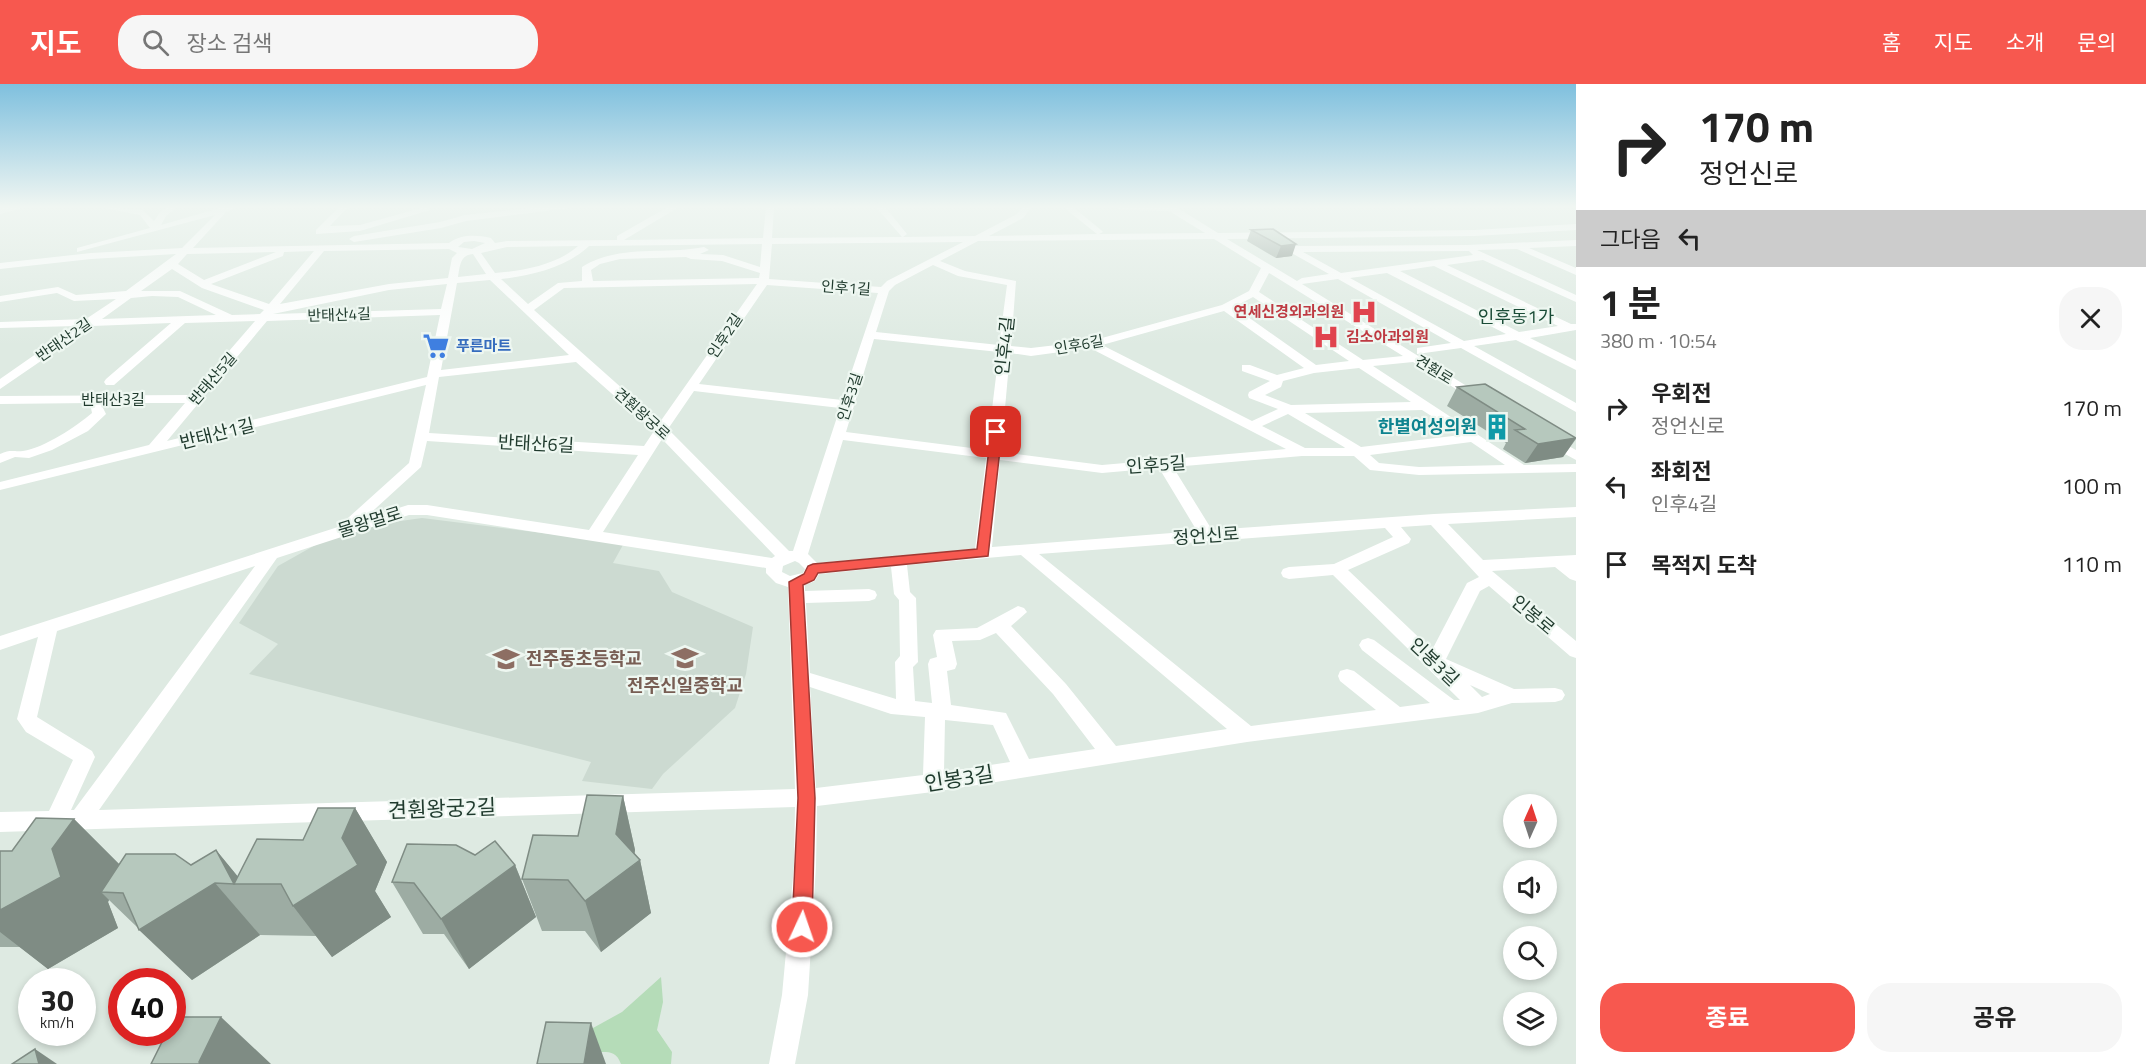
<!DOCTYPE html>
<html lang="ko">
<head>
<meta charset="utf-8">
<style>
  body { margin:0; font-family:"Titillium Web","Noto Sans KR",sans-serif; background:#f6f6f6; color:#222; height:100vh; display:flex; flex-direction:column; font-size:22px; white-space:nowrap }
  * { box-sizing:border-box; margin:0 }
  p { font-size:20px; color:#767676 }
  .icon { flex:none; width:33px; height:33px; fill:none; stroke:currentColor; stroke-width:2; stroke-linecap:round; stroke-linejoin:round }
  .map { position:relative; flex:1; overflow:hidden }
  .drawer { display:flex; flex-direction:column; background:#fff; width:570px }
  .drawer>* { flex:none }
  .hud { background:#fff; color:#222; overflow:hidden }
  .needle { width:39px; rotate:3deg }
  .tools { position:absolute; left:1503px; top:710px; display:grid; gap:12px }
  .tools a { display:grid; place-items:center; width:54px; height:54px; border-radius:50%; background:#fff; box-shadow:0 3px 9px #0003; font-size:30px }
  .speed { position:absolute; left:18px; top:884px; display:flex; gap:12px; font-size:30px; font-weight:700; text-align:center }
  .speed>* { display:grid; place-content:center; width:78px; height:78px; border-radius:50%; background:#fff; box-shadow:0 3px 9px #0003; line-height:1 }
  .speed small { font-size:15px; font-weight:400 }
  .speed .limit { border:9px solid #d22; background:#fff; color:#111 }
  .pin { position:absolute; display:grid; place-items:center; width:51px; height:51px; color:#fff; margin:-26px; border-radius:12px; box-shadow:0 3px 9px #0006 }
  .me { position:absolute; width:66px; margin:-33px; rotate:3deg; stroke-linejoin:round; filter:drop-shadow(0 0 4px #0008) }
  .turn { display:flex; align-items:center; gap:21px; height:126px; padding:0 24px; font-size:27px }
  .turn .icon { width:78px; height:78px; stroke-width:2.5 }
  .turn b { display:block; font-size:42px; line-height:51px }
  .then { display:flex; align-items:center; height:57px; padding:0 24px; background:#0003; gap:12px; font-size:22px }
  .round { display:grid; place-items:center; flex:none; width:63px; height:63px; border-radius:24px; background:#f6f6f6 }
  .headline { display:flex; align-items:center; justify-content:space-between; height:102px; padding:0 24px }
  h1 { font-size:36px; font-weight:700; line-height:45px }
  .button { display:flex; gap:12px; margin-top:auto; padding:12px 24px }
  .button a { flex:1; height:69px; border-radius:24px; background:#f7584f; color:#fff; font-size:24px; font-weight:700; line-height:69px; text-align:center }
  .button a+a { background:#f6f6f6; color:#222 }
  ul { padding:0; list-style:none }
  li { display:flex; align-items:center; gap:18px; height:78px; padding:0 24px }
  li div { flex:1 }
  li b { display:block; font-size:22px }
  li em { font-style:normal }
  header { display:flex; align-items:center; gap:36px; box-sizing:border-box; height:84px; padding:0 30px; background:#f7584f; color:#fff }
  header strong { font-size:28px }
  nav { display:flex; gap:33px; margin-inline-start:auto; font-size:21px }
  .search { width:420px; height:54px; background:#f6f6f6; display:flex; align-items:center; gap:15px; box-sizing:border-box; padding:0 21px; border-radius:24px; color:#767676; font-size:22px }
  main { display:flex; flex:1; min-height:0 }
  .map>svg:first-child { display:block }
  .built { fill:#ccdad1 }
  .green { fill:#b5dcb8 }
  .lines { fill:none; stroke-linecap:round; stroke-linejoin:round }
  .minor { fill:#fff; fill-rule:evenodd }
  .wall { fill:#9daca3 }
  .shaded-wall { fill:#7f8c84 }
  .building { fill:#b6c8bd; stroke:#7f8c84; stroke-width:1.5 }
  .route { fill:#f7584f; stroke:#a13933; stroke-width:1.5 }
  .labels { text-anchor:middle; stroke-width:4.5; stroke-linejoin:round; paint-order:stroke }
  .far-street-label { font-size:15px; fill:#1f3a2d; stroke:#eef7f1 }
  .far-health-label { font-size:15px; font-weight:bold; fill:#be3a42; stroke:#eef7f1; text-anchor:end }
  .far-shop-label { font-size:15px; font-weight:bold; fill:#366cbe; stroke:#eef7f1; text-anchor:start }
  .far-quarter-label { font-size:18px; fill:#1a4c37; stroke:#eef7f1 }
  .street-label { font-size:18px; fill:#1f3a2d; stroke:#eef7f1 }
  .culture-label { font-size:18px; font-weight:bold; fill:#0d838f; stroke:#eef7f1; text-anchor:end }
  .education-label { font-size:18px; font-weight:bold; fill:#785e54; stroke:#eef7f1; text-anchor:start }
  .near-street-label { font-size:21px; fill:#1f3a2d; stroke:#eef7f1 }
</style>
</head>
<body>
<header>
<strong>지도</strong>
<div class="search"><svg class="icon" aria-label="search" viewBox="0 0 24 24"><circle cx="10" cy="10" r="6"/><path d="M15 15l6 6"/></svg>장소 검색</div>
<nav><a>홈</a><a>지도</a><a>소개</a><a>문의</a></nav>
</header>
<main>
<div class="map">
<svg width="1576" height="980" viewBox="0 0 1576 980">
  <rect width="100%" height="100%" fill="#deeae2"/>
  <!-- built -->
  <path class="built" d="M422,434L624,459L613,479L659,487L672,508L753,543L746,590L735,624L663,690L652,705L582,697L591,678L249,590L278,560L239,539L278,482L319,459L372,441Z"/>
  <!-- green -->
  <path class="green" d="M661,893L663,918L657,946L672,968L671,980H621C616,966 608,968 595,968L590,958L593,944L622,928Z"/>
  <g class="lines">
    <!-- minor -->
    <g class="minor">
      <path d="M21,123L20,125L0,130V124Z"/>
      <path d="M99,123L143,126L154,137C162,127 160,123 177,123L166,132L161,141L223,123H239L226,128L193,164L449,159C462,150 476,151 491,154L495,159L507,157L617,156V152L668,123H679L624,156L763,154L766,123H774L772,154L902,153L876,123H885L907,150L903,153L975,152L1017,130L1023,123H1032L1023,134L989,152L1097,150L1063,123H1073L1101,146L1103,148L1099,150L1205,149L1169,127L1120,126L1116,123H1176L1218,149L1474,146L1576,140V146L1474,152L1227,155L1297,197L1302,194L1329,190L1288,167L1286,165L1291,162L1467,161L1576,156V162L1529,164L1576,184V191L1517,165L1477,166L1576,211V218L1483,176L1447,181L1571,240H1576V246L1530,254L1576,277V286L1516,256L1474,262L1576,319V328L1461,264L1417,270V264L1451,259L1338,195L1302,200L1486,314L1480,318L1475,317L1413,278L1373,282L1524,381L1576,380V388L1419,391L1370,386L1354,372H1302L1173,383L1212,446L1434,430L1576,423V433L1448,440L1483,476L1576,471V497L1570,495L1555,483L1492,487L1576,557V574L1570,572L1489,502L1480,507L1446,575L1514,605L1555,604L1562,606L1565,611L1562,616L1555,618L1512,619L1478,629L1247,658L933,708L817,722L816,782L808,911L795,980H769L782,911L794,782L795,723L0,748V728L49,727L73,676L26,648L17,635L38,553L0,566V552L338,443L409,379L426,301L0,406V398L149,361L185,319H104L102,322L106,330L88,347L52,366L29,374L15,373L0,379V370C11,365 13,368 23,367C44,364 77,342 92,329L90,319L0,320V312L191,311L255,237L185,239L114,301H106L104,298L106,295L171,239L92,242L0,305V295L76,242L0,244V238L86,235L116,215L74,217L57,209L0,218V212L58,203L76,211L126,207L176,170L91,175L0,185V179L91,169L182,164L215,131L77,168V164L150,144L140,131ZM1214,155L1261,184L1249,207L1222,221L1091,257L1031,264L1011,262L1016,197L965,187L940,177L978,157ZM474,157L485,159L472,165L458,163L464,158ZM963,158L887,197L881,203L769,195L772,160ZM762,160L760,183L723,171L700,170L709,166L704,163C664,171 618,160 582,183V197L558,199L528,220L501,195C531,192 567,183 589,162ZM578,162C557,181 522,187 495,189L481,169L507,163ZM449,165L457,169L452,174L448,194L389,200L280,220L324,167ZM314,167L269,220L211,200L283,172L284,168ZM1469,167L1473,171L1341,189L1303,168ZM276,168L204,196L178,180L187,170ZM473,170L486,190L458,193C460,182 460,171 473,170ZM686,173L691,175L722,177L760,189L759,194L593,197L591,186L600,180L620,175ZM933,181L958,192L1007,201L999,261L876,248L889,207L895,201ZM1434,182L1558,242L1519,248L1400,187ZM172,185L202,204L264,226L260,230L232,231L180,207H141ZM1269,189L1403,272L1363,276L1259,208ZM1387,189L1506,250L1464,257L1350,194ZM490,196L569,271L441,286L457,199ZM447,200L441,225L273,230L389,206ZM757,200L660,338L534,226L564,204ZM767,201L878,209L842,316L699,300ZM152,212L178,213L216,231L102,235L131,214ZM1253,213L1349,277L1316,281L1234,223ZM1224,227L1304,284L1277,291L1250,281H1242V287L1270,297L1249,308L1248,311L1249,314L1278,325L1252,337L1102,261ZM440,231L427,293L167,357L267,237ZM874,255L999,268L987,366L846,348ZM1090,264L1286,365L1102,381L1001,368L1010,269L1031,272ZM576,278L654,347L644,362L429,349L439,293ZM1359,284L1411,318L1291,321L1265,311L1281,303L1283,297L1314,289ZM694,307L840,324L793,467H789L668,345ZM1422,326L1461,351L1361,363L1305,329ZM1288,330L1344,363L1345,364H1305L1262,342ZM662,355L775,472L772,474L603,448ZM843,356L986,374L975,465L817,479L808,470ZM427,357L638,371L589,446L427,421H408L364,435L421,383ZM1471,358L1505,381L1419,383L1379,379L1370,371ZM1000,376L1102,389L1159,384L1197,447L992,463ZM409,431H427L766,484V489L776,499L788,503L795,705L99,726L277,474ZM1431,441L1479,493L1467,499L1432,566L1348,486L1409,459L1411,455L1401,443ZM1385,444L1393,453L1334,480L1289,483L1283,485L1281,489L1283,493L1289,495L1333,491L1460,616H1454L1374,556L1368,554L1362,556L1359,561L1362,566L1430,619L1400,623L1354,587L1347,585L1340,587L1338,592L1340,597L1376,626L1251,642L1039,470ZM1021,471L1227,645L1116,662L1066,600L1011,542L1027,528L1024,524L1018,522L977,544L936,546L933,551L937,573L930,575L928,580L932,619L915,617L913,583L918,578L916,514L910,508L907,481ZM795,477L799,479L805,485L803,489L790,492L782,488L783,482ZM255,482L74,726H71L95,673L92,667L37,633L57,547ZM891,483L894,510L899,516L900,572L895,578L896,615L810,589L806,519L869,517L875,515L877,511L875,507L869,505L805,507V501L815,497L819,490ZM996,549L1053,610L1095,665L1029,675L1006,629L951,621L947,587L955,585L957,580L952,557L980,556ZM1470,601L1490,610L1482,613ZM810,603L891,630L925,633L923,691L816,704ZM945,636L993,641L1010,678L944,688Z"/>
      <path d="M339,123H348L330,142L360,141L425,123L430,126L360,147L316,150V146Z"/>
      <path d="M542,123H577L466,137L441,144L354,158L349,155L354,152L440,138L465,131Z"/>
      <path d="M1548,351L1576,366V376L1543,358L1541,355Z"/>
    </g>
  </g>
  <!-- wall -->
  <g class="wall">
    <path d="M1273,145L1292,172L1276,174L1247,157L1251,146Z"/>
    <path d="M1457,303L1576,354V355L1563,373L1525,379L1503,365L1506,359L1447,322Z"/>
    <path d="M623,712L635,766L634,770L640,776L651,829L601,868L585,847H542L522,795L578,752Z"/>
    <path d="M355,724L387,778L375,807L391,833L332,873L316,852L260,851L192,896L109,816L108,818L118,844L48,885L20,863H0V767H12L74,735L119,780L191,781L216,766L238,793L303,756Z"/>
    <path d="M475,771L515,781L536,833L469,885L444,850H423L392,798Z"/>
  </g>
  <!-- shaded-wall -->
  <g class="shaded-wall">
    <path d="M1296,160L1292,172L1276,174L1281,162Z"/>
    <path d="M1576,354L1563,373L1525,379L1538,360Z"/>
    <path d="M623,712L635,766L633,782L640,776L651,829L601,868L585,817Z"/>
    <path d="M355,724L387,778L375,807L391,833L332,873L293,822Z"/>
    <path d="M74,735L127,788L101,808L109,816L108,818L118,844L48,885L0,848V826L52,765Z"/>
    <path d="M216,766L244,800H234L278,851L234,800Z"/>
    <path d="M515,781L536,833L469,885L441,835Z"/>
    <path d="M215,799L260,851L192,896L139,846Z"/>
    <path d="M221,933L271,980H200L199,978Z"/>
    <path d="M591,939L606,980H584Z"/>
    <path d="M35,965L57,980H39Z"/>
  </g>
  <!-- building -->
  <g class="building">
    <path d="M1273,145L1296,160L1281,162L1251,146Z"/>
    <path d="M1485,300L1576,354L1538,360L1515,346L1525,345L1457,303Z"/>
    <path d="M587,711L623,712L616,750L640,776L585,817L568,796L522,795L533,751L578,752Z"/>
    <path d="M318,724H355L342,754L358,781L293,822L281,800H234L257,755L303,756Z"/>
    <path d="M36,734L74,735L52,765L61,793L0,826V767H12Z"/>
    <path d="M495,757L515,781L441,835L414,799L392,798L407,760L456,761L475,771Z"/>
    <path d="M216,766L234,800L215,799L139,846L123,809L101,808L126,770H175L191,781Z"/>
    <path d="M175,933H221L199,978L200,980H151L167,948H172V937Z"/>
    <path d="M546,938L591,939L584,980H537Z"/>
    <path d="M35,965L39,980H12Z"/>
  </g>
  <!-- sky -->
  <linearGradient id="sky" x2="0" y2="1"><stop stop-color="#7fc0de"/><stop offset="0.47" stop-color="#f0f6f2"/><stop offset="1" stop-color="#f0f6f2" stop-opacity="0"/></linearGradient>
  <rect width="1576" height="261" fill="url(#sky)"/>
  <!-- route -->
  <path class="route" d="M996,345L1002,348L988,472L818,489L814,496L803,501L815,714L812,843L809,850L802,853L795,850L792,843L798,714L789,498L804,490L808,482L813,480L977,465L991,348Z"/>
  <!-- icons -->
  <defs>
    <g id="hospital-bare" transform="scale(2.07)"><path d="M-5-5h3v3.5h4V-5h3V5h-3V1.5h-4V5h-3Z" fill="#e0444e" stroke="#eef7f1" stroke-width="2.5" paint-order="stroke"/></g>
    <g id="supermarket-bare" transform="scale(2.07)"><path d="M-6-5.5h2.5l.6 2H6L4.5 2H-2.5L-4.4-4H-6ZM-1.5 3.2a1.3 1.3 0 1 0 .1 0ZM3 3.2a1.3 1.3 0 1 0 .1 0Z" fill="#3f7fe0" stroke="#eef7f1" stroke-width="2.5" paint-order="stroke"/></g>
    <g id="building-bare" transform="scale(2.07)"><path d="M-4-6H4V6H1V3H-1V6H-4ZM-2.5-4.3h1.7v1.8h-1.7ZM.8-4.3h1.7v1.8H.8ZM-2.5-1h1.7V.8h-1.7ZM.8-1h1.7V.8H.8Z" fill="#0f9aa8" stroke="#eef7f1" stroke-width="2.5" paint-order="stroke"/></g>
    <g id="school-bare" transform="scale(2.07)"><path d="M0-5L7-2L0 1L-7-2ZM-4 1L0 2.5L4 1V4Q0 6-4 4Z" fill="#8d6e63" stroke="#eef7f1" stroke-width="2.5" paint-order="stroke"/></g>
  </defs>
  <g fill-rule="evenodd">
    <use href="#hospital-bare" x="1364" y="228"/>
    <use href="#hospital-bare" x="1326" y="253"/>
    <use href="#supermarket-bare" x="436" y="262"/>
    <use href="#building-bare" x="1497" y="343"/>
    <use href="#school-bare" x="685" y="574"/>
    <use href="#school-bare" x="506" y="575"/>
  </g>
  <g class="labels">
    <!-- far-street labels -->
    <g class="far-street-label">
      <text transform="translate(846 204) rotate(4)" y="5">인후1길</text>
      <text transform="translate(339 231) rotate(-2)" y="5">반태산4길</text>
      <text transform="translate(725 252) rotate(-56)" y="5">인후2길</text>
      <text transform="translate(64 256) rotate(-35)" y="5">반태산2길</text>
      <text transform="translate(1079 261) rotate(-10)" y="5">인후6길</text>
      <text transform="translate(1434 286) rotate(31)" y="5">견훤로</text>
      <text transform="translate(213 295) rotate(-49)" y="5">반태산5길</text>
      <text transform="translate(850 313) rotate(-72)" y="5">인후3길</text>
      <text x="113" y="321">반태산3길</text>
      <text transform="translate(642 330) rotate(42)" y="5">견훤왕궁로</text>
    </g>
    <!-- far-health labels -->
    <g class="far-health-label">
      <text x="1344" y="233">연세신경외과의원</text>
      <text x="1346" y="258" text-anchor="start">김소아과의원</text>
    </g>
    <!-- far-shop labels -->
    <g class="far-shop-label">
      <text x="456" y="267">푸른마트</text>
    </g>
    <!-- far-quarter labels -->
    <g class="far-quarter-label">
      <text x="1516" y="239">인후동1가</text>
    </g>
    <!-- street labels -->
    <g class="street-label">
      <text transform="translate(1005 262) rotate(-84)" y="6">인후4길</text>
      <text transform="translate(217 350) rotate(-14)" y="6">반태산1길</text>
      <text transform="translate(536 360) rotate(3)" y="6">반태산6길</text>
      <text transform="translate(1156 381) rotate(-4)" y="6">인후5길</text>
      <text transform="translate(370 438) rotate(-17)" y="6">물왕멀로</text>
      <text transform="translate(1206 452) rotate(-4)" y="6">정언신로</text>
      <text transform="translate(1533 531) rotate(40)" y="6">인봉로</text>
      <text transform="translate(1434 578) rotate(44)" y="6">인봉3길</text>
    </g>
    <!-- culture labels -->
    <g class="culture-label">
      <text x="1477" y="349">한별여성의원</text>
    </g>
    <!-- education labels -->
    <g class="education-label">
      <text x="526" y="581">전주동초등학교</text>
      <text x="685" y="608" text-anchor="middle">전주신일중학교</text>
    </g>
    <!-- near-street labels -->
    <g class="near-street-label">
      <text transform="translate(959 695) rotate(-9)" y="7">인봉3길</text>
      <text transform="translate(442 725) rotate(-2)" y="7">견훤왕궁2길</text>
    </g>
  </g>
</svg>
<div class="tools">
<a><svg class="needle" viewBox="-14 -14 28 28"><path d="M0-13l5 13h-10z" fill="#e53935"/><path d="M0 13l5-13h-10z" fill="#767676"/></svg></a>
<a><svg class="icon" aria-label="sound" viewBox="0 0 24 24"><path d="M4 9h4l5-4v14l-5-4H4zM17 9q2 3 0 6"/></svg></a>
<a><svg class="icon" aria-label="search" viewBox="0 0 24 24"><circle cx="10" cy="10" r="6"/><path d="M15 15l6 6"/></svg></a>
<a><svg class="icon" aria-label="layers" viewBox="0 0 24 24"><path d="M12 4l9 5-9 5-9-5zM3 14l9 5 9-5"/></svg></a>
</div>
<div class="speed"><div>30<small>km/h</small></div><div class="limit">40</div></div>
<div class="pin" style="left:996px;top:348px;background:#d93025"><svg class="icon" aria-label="arrive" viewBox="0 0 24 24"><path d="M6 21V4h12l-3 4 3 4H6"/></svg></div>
<svg class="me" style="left:802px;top:843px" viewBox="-20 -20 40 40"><circle r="17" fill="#f7584f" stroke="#fff" stroke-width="3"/><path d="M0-11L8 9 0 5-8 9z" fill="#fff"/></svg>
</div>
<section class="drawer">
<div class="hud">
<div class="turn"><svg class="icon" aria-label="right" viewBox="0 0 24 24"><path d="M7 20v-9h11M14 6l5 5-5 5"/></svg><div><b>170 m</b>정언신로</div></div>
<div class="then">그다음<svg class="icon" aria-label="left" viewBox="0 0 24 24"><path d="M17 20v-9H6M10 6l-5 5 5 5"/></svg></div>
</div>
<div class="headline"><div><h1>1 분</h1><p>380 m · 10:54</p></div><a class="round"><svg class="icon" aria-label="close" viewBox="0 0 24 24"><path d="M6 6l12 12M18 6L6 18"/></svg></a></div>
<ul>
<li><svg class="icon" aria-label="right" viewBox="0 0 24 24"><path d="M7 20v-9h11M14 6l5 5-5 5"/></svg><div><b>우회전</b><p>정언신로</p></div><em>170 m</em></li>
<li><svg class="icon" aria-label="left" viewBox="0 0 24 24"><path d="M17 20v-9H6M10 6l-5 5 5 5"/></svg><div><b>좌회전</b><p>인후4길</p></div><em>100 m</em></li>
<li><svg class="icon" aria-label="arrive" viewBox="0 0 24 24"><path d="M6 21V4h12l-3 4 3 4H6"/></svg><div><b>목적지 도착</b></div><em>110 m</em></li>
</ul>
<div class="button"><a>종료</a><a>공유</a></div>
</section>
</main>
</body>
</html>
